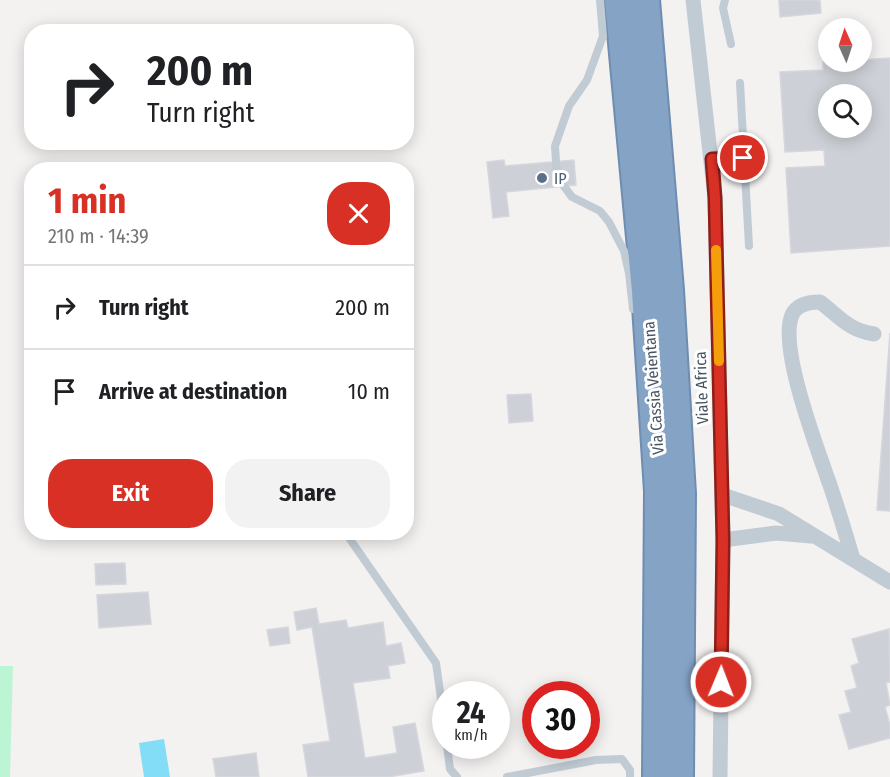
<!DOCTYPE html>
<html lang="en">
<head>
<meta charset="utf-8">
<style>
  body { margin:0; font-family:"Fira Sans Condensed",sans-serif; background:#f2f2f2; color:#202124; height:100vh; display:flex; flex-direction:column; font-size:22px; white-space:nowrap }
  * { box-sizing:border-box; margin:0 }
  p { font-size:20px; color:#757577 }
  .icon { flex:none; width:33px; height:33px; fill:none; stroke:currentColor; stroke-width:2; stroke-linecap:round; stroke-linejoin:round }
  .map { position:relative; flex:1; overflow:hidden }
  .drawer { position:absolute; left:24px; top:162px; width:390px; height:378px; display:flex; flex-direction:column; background:#fff; border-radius:24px; box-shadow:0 3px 15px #0003 }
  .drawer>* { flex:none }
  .hud { position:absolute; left:24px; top:24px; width:390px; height:126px; border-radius:24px; box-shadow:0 3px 15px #0003; background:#fff; color:#202124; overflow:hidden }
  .needle { width:39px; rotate:357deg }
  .fabs { position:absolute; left:818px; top:18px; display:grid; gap:12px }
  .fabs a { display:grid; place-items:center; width:54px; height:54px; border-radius:50%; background:#fff; box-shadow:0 3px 15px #0003; font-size:30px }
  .speed { position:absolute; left:432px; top:681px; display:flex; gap:12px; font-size:30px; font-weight:700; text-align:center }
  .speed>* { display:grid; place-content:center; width:78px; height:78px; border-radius:50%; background:#fff; box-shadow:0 3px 15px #0003; line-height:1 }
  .speed small { font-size:15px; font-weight:400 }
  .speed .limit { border:9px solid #d22; background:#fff; color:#111 }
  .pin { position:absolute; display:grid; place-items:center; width:51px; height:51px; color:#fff; margin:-26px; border:3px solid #fff; border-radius:50%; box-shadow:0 2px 6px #0007 }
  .me { position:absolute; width:66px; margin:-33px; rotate:1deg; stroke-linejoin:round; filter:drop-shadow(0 0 4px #0008) }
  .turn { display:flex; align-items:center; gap:21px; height:126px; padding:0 24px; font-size:27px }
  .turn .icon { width:78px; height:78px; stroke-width:2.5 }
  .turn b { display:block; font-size:42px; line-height:51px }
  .round { display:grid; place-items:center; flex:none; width:63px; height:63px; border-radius:24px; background:#f2f2f2 }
  .summary { display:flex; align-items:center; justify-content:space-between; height:102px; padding:0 24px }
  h1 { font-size:36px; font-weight:700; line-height:45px; color:#d93025 }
  .action { display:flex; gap:12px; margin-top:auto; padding:12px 24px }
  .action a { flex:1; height:69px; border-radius:24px; background:#d93025; color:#fff; font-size:24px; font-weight:700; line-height:69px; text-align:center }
  .action a+a { background:#f2f2f2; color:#202124 }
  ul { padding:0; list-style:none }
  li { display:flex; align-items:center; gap:18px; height:84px; padding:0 24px; border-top:2px solid #e0e0e0 }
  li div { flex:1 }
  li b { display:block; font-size:22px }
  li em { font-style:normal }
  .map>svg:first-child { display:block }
  .green { fill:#bcf5d3 }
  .water { fill:#84ddf6 }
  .building { fill:#cdd0d6; stroke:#d5d7dd; stroke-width:1.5; fill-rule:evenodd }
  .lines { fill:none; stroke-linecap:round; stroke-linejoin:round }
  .highway-casing { stroke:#6f8db1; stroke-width:32 }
  .lane { stroke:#c1cbd4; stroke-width:8 }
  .street { stroke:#c1cbd4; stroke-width:15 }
  .highway { stroke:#84a3c5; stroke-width:28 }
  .route-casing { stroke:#8d1f18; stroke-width:15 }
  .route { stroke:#d93025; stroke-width:10 }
  .slow { stroke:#f59e0b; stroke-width:10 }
  .service-dot { fill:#5c6f8a; stroke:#fff; stroke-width:2 }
  .labels { text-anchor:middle; stroke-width:6; stroke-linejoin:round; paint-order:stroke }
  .service-label { font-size:16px; fill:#4e5e75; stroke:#fff; text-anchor:start }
  .street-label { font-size:16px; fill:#475461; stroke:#fff }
</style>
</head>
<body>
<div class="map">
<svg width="890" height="777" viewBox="0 0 890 777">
  <rect width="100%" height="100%" fill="#f4f1f1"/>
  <!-- green -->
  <path class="green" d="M0,666H13L10,777H0Z"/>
  <!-- water -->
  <path class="water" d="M164,739L170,777H144L139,743Z"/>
  <!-- building -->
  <g class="building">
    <path d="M779,0H820L821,13L780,17Z"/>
    <path d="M890,58V246L791,253L786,168L825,166L824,150L785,152L780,72L823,70V62H861V60ZM828,94H861V128H828Z"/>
    <path d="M504,160L505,166L574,160L576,185L506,192L509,216L493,218L487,162Z"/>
    <path d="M890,333V511L877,510Z"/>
    <path d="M531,394L533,421L509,423L507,395Z"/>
    <path d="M125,563L126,584L96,585L95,564Z"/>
    <path d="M148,592L151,624L99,628L97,595Z"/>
    <path d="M316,608L319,624L346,620L348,628L383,622L386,646L401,643L405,663L388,666L390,678L353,683L365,758L397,753L393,727L415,723L424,771L388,777H308L303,745L330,741L312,627L297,630L294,612Z"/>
    <path d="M288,627L290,643L270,646L267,630Z"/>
    <path d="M889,629L890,682L886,683L890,705L885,707L890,725V738L849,749L839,715L851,712L845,691L857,688L851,666L859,663L852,639Z"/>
    <path d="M256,753L259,777H216L213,759Z"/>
  </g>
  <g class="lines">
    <!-- highway casing -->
    <g class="highway-casing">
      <g id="highway">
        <path d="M619,0L646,291L659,491L657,777"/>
        <path d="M645,0L669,290L681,494L679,777"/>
      </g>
    </g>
    <!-- lane -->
    <g class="lane">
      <path d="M600,0L603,36L587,80L569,106L555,146L557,177L572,197L600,211L609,222L624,251L629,273L633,309"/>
      <path d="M725,0L723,8L731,44"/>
      <path d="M740,83L749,246"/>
      <path d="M712,159L743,158"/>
      <path d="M345,532L436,663L446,734"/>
      <path d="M447,746L450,769L457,777"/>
      <path d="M507,777L596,760L622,759L630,770V777"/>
    </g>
    <!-- street -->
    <g class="street">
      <path d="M693,0L715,198L723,540L720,777"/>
      <path d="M723,495L779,514L890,582"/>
      <path d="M723,540L776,533L811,536"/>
      <path d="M853,559C846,535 839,512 831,488C819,453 778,348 792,315C797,304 810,302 820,302C840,317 848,330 874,334"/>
    </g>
    <!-- highway -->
    <use href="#highway" class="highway"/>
  </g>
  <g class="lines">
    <!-- route casing -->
    <g class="route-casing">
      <path id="route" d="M721,682L723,540L715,198L712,159L743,158"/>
    </g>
    <!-- route -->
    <use href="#route" class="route"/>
    <!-- slow -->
    <path class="slow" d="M716,250L719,361"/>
  </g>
  <!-- markers -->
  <circle class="service-dot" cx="542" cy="178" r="6"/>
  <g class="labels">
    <!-- service labels -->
    <g class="service-label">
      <text x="554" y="184">IP</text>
    </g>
    <!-- street labels -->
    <g class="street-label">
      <text transform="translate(653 388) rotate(-94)" y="6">Via Cassia Veientana</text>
      <text transform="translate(701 388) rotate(-92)" y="6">Viale Africa</text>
    </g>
  </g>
</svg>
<div class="fabs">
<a><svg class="needle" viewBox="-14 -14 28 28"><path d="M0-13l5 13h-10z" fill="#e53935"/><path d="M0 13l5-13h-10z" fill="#757577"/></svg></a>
<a><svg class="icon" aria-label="search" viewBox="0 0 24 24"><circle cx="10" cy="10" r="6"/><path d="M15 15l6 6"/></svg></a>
</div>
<div class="speed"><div>24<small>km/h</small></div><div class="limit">30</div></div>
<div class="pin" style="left:743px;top:158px;background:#d93025"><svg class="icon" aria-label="arrive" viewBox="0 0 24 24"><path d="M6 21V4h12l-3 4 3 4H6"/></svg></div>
<svg class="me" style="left:721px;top:682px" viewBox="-20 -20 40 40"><circle r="17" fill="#d93025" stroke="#fff" stroke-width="3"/><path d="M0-11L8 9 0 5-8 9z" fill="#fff"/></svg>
<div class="hud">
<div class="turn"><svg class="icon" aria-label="right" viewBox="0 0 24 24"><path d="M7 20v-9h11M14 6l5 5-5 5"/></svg><div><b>200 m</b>Turn right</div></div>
</div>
<section class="drawer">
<div class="summary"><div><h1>1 min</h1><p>210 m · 14:39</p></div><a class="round" style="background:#d93025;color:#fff"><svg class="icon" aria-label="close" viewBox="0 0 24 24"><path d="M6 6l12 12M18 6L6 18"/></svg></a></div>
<ul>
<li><svg class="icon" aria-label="right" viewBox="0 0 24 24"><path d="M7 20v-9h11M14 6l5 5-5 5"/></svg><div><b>Turn right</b></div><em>200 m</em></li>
<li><svg class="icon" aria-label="arrive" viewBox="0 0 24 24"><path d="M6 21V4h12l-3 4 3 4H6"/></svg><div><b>Arrive at destination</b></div><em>10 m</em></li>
</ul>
<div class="action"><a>Exit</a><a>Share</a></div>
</section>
</div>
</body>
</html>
